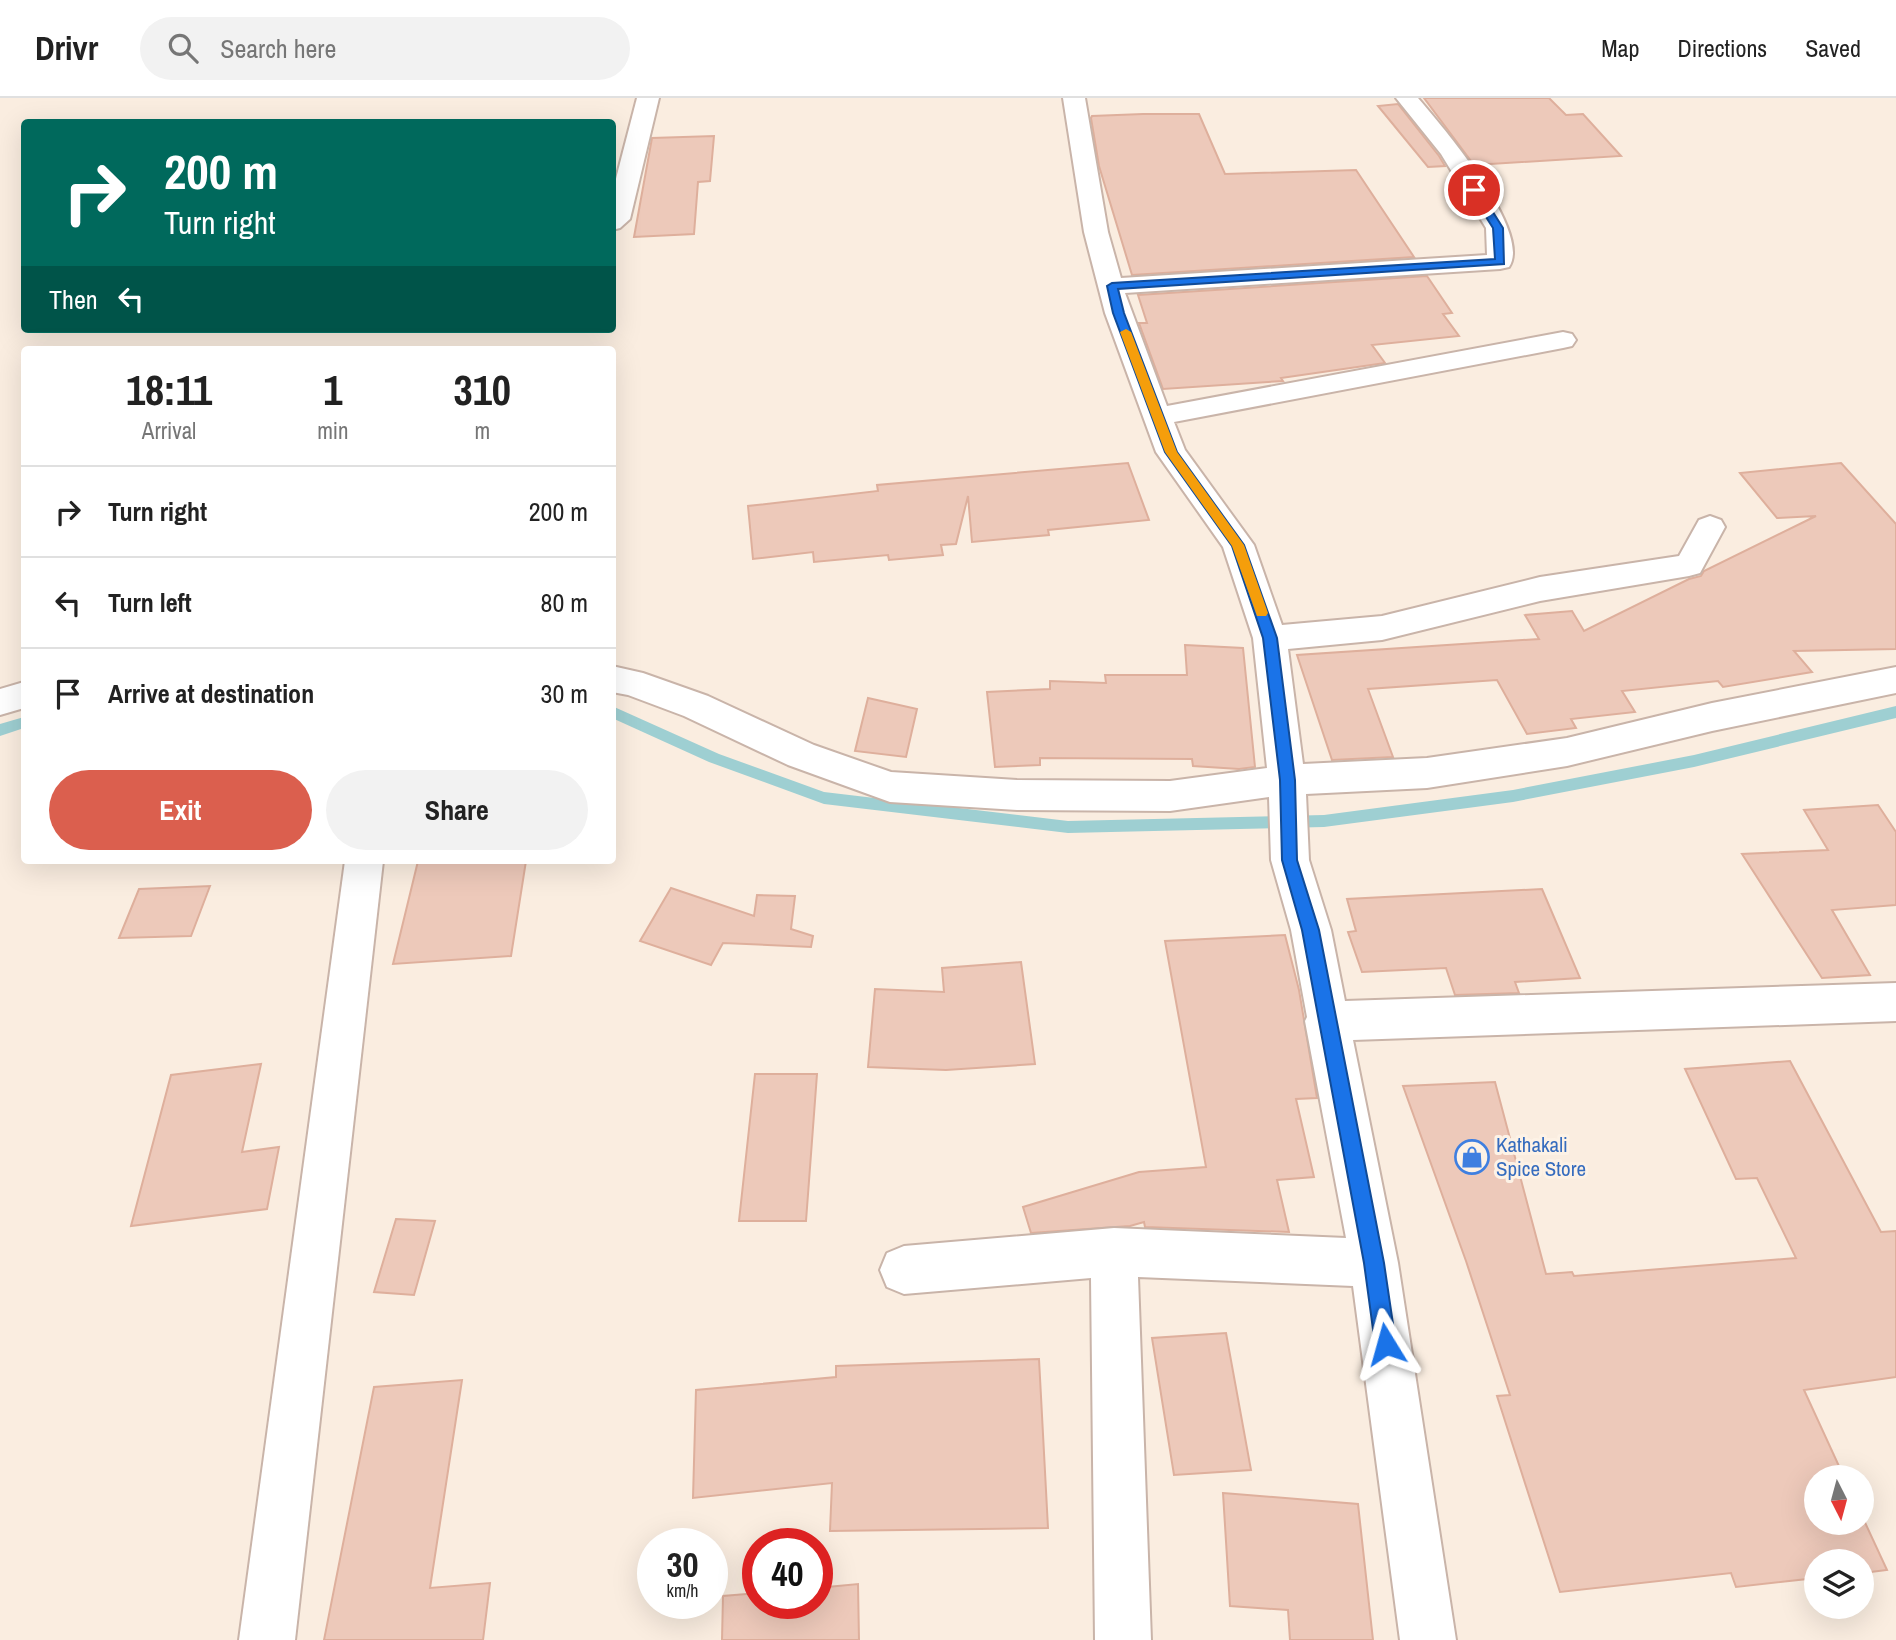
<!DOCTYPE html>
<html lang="en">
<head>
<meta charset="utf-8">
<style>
  body { margin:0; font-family:"Archivo Narrow",sans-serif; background:#f2f2f2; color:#222; height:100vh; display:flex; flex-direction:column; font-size:26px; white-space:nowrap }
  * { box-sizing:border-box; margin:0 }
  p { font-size:23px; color:#767676 }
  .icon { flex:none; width:38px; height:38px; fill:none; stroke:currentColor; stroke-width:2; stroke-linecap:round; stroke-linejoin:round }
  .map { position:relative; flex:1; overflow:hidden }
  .drawer { position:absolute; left:21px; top:248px; width:595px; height:518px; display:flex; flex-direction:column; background:#fff; border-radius:7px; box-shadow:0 7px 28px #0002 }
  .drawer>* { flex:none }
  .banner { position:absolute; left:21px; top:21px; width:595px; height:214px; border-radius:7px; box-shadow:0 7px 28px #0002; background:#00695c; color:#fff; overflow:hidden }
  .needle { width:46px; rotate:174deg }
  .buttons { position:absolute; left:1804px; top:1367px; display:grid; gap:14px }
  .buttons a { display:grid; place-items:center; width:70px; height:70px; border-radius:50%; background:#fff; box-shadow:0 7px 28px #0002; font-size:35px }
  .speed { position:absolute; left:637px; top:1430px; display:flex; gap:14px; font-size:35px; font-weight:700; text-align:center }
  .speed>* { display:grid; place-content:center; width:91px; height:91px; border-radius:50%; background:#fff; box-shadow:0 7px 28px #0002; line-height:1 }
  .speed small { font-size:18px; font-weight:400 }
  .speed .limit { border:10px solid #d22; background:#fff; color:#111 }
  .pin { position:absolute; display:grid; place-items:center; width:60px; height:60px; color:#fff; margin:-30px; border:4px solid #fff; border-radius:50%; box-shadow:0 2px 7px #0007 }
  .me { position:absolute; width:77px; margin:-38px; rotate:352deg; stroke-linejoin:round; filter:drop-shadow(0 0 5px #0008) }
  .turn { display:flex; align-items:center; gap:24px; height:147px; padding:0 28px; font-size:32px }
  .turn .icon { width:91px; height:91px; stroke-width:2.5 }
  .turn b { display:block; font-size:49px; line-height:60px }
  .then { display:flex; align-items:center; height:66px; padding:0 28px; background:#0003; gap:14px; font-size:26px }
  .eta { display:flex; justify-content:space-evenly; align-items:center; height:119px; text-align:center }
  .eta b { font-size:42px; font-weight:800; line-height:49px }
  .primary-button { display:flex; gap:14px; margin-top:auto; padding:14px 28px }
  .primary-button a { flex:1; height:80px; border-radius:42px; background:#db5f4e; color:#fff; font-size:28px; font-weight:800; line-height:80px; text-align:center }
  .primary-button a+a { background:#f2f2f2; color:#222 }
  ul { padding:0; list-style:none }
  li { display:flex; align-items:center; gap:21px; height:91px; padding:0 28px; border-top:2px solid #e0e0e0 }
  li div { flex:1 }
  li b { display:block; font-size:26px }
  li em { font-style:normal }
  header { display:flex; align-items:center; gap:42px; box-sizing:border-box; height:98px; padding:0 35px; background:#fff; border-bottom:2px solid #e0e0e0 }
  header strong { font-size:33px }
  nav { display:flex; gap:38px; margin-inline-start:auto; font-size:24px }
  .search { width:490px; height:63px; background:#f2f2f2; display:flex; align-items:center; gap:18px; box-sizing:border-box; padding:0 24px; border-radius:38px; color:#767676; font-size:26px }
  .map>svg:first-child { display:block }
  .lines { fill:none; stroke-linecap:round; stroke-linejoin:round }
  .stream { fill:#9ecfd2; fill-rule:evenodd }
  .building { fill:#edc9ba; stroke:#deaf9c; stroke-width:2 }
  .minor-casing { stroke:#c9b4a9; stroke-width:4 }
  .minor { fill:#fff; fill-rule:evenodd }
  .route { fill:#1a73e8; stroke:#114b97; stroke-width:2 }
  .slow { fill:#f59e0b }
  .labels { text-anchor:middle; stroke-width:6; stroke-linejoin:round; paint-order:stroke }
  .shop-label { font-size:21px; fill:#366cbe; stroke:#fdf2e6; text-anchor:start }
</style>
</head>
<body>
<header>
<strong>Drivr</strong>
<div class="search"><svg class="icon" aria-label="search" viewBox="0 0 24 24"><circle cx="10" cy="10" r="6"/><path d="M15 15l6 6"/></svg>Search here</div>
<nav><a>Map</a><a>Directions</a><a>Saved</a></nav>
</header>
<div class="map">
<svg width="1896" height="1542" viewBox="0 0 1896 1542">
  <rect width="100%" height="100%" fill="#faede0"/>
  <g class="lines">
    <!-- stream -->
    <g class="stream">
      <path d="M612,608L719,656L824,694L1068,723L1324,717L1513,692L1694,657L1896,608V620L1694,669L1513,704L1324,729L1068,735L824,706L709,664L612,620Z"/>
      <path d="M24,619V630L0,638V626Z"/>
    </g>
  </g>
  <!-- building -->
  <g class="building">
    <path d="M1424,0H1549L1566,17L1583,16L1621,58L1474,67Z"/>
    <path d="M1398,6L1439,58L1445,68L1428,69L1378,8Z"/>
    <path d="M1143,16H1199L1225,76L1356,72L1414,159L1132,177L1099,68L1091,20L1092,18Z"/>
    <path d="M714,38L710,83L698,84L694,136L634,139L652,40Z"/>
    <path d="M1427,178L1452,215L1443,216L1459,238L1372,247L1385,265L1281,280L1283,283L1163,291L1139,225H1147L1138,197Z"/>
    <path d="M1128,365L1149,422L1048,432L1049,437L972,444L968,398L956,446L941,447L943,457L889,462L888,457L814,464L813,454L753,461L748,408L878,393L877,387Z"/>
    <path d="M1841,365L1896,426V551L1794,553L1812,574L1723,589L1718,583L1622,593L1635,614L1571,621L1576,630L1527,636L1497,582L1368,591L1393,659L1332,662L1297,557L1539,541L1525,517L1572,513L1584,533L1689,481L1701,478L1704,473L1816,418L1777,420L1740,375Z"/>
    <path d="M1185,547L1243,550L1255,669L1239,671L1193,668L1192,661L1040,660V667L995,669L987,594L1050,591V583L1106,585L1105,577H1187Z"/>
    <path d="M868,600L917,611L906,659L855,653Z"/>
    <path d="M1878,707L1896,734V807L1832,812L1870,877L1822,880L1742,756L1828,752L1804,712Z"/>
    <path d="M418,763H526L511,858L393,866Z"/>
    <path d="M210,788L191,838L119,840L139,791Z"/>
    <path d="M671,790L754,818L757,797L795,798L791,831L813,838L811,849L723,845L711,867L640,843Z"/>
    <path d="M1542,791L1580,880L1515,884L1519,895L1455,897L1446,870L1362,874L1348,834L1356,833L1347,801Z"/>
    <path d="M1285,837L1299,892L1317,1000L1296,1001L1314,1079L1277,1082L1289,1134L1145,1129L1144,1124L1130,1128L1031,1135L1023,1109L1139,1074L1206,1069L1165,843Z"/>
    <path d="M1021,864L1035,966L946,972L868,969L875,891L944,894L942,870Z"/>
    <path d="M1790,963L1881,1134L1896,1133V1279L1804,1292L1844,1379H1816V1424H1862V1418L1887,1472L1862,1475V1463H1816V1480L1736,1489L1731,1475L1560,1494L1497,1298L1510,1297L1466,1163L1403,988L1495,984L1546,1176L1572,1174L1574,1178L1796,1160L1757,1080L1736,1081L1685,971Z"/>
    <path d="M261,966L242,1054L279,1049L267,1111L131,1128L171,977Z"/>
    <path d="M755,976H817L806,1123H739Z"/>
    <path d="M396,1121L435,1123L414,1197L374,1194Z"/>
    <path d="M1226,1235L1251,1372L1174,1377L1152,1240Z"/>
    <path d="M1039,1261L1048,1430L830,1433L832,1385L693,1400L696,1292L836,1279V1268Z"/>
    <path d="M462,1282L430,1490L490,1485L483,1542H324L374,1289Z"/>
    <path d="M1223,1395L1358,1406L1373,1542H1290L1288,1512L1230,1508Z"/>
    <path d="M858,1486L859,1542H722L723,1498L758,1495V1505H817V1490Z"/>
  </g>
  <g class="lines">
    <!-- minor casing -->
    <g class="minor-casing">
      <g id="minor">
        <path d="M637,0H659L630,121L620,130L612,132V96Z"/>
        <path d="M1063,0H1085L1108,134L1121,180L1487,157L1486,130L1441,56L1396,0H1418C1442,28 1533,134 1509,169L1500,171L1125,195L1167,308L1563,234L1572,236L1576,242L1572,248L1563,250L1174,324L1185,352L1254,447L1282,527L1382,518L1540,479L1679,458L1699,422L1710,418L1721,422L1725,429L1700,475L1689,478L1540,503L1382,542L1288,551L1303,666L1427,660L1567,640L1712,605L1896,569V595L1712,633L1567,668L1427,690L1306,696L1309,762L1331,832L1345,903L1896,885V923L1353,942L1398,1165L1456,1542H1400L1353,1188L1138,1179L1151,1542H1095L1091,1180L904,1196L887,1189L880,1172L887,1155L904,1148L1114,1130L1346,1140L1305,923L1307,919L1291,832L1271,762L1269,699L1170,713L1017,712L890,704L788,667L684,618L628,597L612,594V568L643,575L708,598L814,647L891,674L1017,682L1170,683L1267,670L1253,540L1223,449L1156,354L1105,215L1084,134Z"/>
        <path d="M24,584V610L0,617V591Z"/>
        <path d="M345,763H383L295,1542H239Z"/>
      </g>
    </g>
    <!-- minor -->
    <use href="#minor" class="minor"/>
  </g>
  <!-- route -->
  <path class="route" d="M1474,89L1479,92L1503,130L1504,166L1118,191L1124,215L1177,354L1244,447L1277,540L1295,682L1297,762L1319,832L1384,1165L1396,1246L1393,1253L1386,1256L1378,1253L1375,1246L1364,1165L1302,832L1282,762L1280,682L1263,540L1232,448L1165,354L1113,215L1107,188L1112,185L1495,161L1493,130L1469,92Z"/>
  <!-- slow -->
  <path class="slow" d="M1126,231L1131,234L1177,354L1244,447L1268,515L1266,518H1257L1232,448L1165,354L1120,234Z"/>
  <!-- icons -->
  <defs>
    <g id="shop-ring" transform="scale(1.75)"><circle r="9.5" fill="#fdf2e6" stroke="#3f7fe0" stroke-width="1.5"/><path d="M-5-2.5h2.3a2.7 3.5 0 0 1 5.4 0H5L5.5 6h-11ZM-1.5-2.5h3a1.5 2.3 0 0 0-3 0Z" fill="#3f7fe0"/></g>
  </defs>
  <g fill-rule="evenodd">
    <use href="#shop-ring" x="1472" y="1059"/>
  </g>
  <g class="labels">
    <!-- shop labels -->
    <g class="shop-label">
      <text x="1496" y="1054">Kathakali<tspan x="1496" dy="24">Spice Store</tspan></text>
    </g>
  </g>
</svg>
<div class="buttons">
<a><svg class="needle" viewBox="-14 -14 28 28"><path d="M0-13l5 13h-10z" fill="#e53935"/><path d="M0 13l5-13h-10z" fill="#767676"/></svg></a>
<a><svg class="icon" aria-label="layers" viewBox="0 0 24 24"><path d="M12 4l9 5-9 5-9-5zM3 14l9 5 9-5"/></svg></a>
</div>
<div class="speed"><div>30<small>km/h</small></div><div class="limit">40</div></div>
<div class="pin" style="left:1474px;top:92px;background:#d93025"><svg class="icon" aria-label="arrive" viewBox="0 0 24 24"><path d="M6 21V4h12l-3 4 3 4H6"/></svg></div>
<svg class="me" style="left:1386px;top:1246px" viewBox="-20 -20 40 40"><path d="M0-17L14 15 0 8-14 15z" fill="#1a73e8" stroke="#fff" stroke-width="4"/></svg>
<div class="banner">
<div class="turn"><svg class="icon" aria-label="right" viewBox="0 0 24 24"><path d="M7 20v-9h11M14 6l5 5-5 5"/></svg><div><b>200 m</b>Turn right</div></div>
<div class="then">Then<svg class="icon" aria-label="left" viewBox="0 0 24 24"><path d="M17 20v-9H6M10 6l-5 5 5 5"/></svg></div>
</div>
<section class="drawer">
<div class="eta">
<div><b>18:11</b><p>Arrival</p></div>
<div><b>1</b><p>min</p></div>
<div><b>310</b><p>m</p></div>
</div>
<ul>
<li><svg class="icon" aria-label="right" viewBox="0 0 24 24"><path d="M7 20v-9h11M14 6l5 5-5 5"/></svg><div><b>Turn right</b></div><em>200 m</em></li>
<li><svg class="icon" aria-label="left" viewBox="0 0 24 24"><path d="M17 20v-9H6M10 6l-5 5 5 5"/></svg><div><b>Turn left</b></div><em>80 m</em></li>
<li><svg class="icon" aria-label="arrive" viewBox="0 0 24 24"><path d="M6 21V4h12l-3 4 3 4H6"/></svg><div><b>Arrive at destination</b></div><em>30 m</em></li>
</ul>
<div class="primary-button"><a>Exit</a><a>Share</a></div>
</section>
</div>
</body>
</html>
